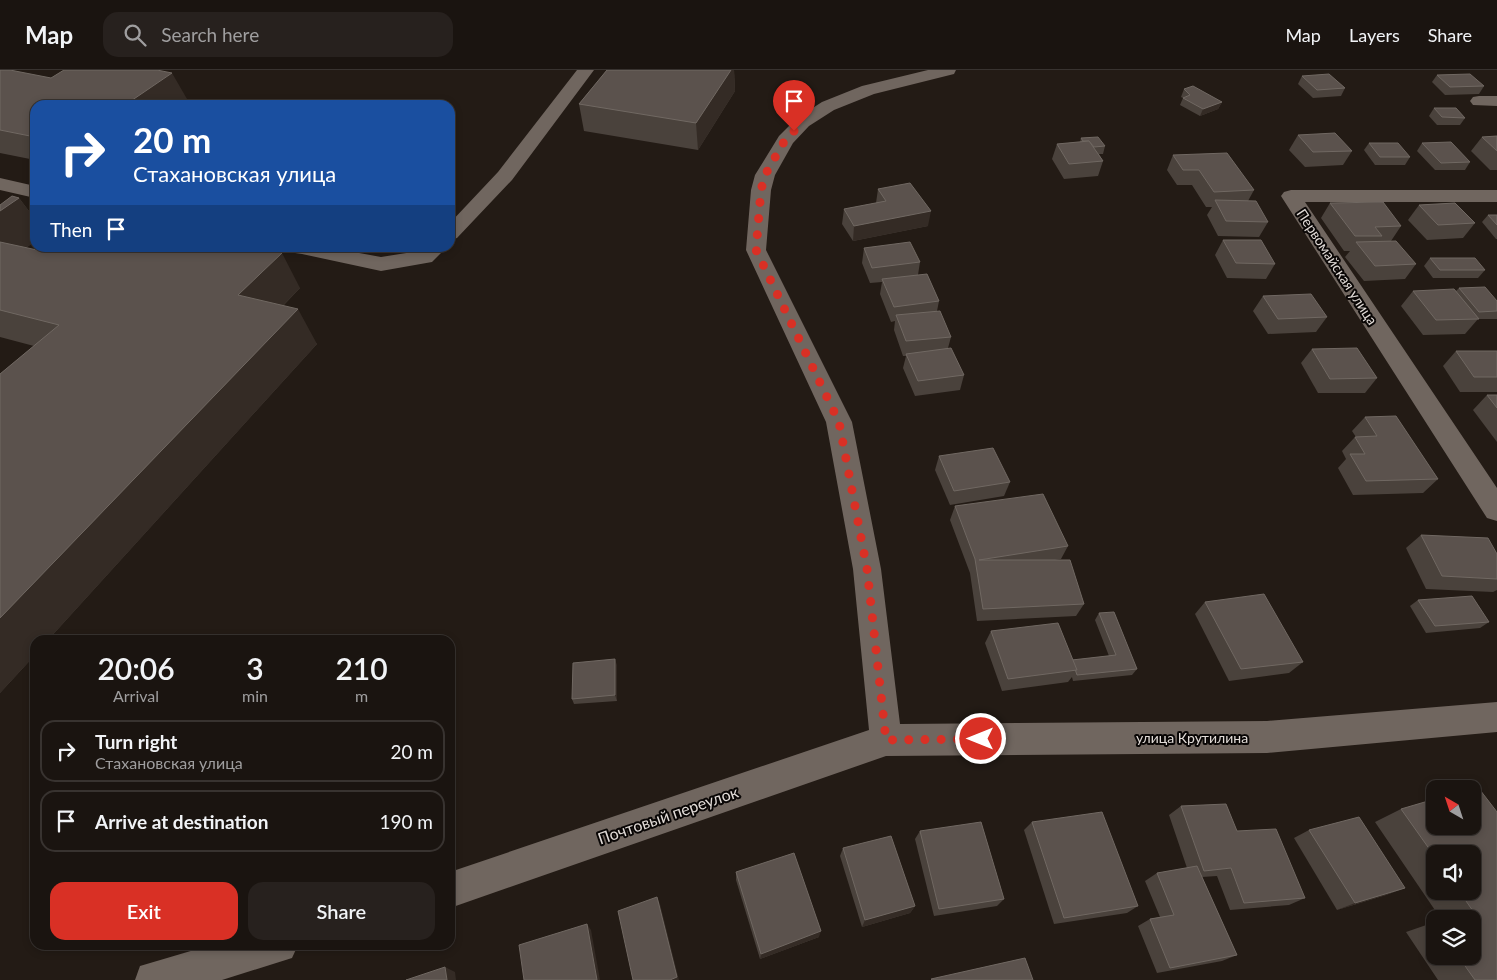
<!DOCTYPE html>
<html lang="en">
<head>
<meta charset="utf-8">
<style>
  body { margin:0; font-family:Lato,sans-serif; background:#27211e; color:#f1f3f6; height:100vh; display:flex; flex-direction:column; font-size:19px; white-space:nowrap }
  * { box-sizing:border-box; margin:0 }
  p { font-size:16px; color:#9f9e9f }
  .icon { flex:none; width:28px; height:28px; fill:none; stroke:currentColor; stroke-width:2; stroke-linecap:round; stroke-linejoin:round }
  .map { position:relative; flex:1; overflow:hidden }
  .sheet { position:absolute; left:30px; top:565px; width:425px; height:315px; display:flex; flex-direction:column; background:#1a1410; border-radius:15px; box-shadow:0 2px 8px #0003,0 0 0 1px #383330 }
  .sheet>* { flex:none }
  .hud { position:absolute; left:30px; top:30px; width:425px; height:152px; border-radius:15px; box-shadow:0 2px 8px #0003,0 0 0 1px #383330; background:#1a4fa0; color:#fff; overflow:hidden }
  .needle { width:32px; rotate:321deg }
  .controls { position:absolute; left:1426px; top:710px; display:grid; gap:10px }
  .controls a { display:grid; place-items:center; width:55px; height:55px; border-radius:10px; background:#1a1410; box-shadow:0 2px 8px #0003,0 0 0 1px #383330; font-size:25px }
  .pin { position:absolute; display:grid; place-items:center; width:42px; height:42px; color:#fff; margin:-51px -21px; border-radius:50% 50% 50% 0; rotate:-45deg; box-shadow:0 0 5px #0007 }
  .pin .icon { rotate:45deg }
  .me { position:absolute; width:55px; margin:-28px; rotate:270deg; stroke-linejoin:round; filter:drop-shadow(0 0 4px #0008) }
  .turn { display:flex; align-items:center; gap:18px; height:105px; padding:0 20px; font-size:22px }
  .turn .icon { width:65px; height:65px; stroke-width:2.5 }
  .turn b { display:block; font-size:35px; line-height:42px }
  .then { display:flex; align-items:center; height:48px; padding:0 20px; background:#0003; gap:10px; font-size:19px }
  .eta { display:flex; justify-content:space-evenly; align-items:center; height:85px; text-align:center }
  .eta b { font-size:30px; font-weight:600; line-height:35px }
  .cta { display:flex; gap:10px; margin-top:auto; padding:10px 20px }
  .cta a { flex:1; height:58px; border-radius:15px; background:#d93025; color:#fff; font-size:20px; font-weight:600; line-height:58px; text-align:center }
  .cta a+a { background:#27211e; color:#f1f3f6 }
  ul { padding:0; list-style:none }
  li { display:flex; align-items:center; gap:15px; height:62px; margin:0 10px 8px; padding:0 10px; border:2px solid #383330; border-radius:15px }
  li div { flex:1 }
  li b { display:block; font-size:19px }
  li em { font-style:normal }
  header { display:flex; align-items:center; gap:30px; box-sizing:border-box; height:70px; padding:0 25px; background:#1a1410; border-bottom:1px solid #383330 }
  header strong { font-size:24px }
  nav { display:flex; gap:28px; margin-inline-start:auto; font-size:18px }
  .search { width:350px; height:45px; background:#27211e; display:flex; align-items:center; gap:12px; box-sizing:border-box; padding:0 18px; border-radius:15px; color:#9f9e9f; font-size:19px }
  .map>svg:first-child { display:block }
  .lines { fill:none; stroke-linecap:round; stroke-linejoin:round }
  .minor { fill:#70665f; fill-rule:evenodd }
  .wall { fill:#4a423c; fill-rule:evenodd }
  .shaded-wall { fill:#342b25 }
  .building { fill:#5b524d; stroke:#706862 }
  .route { stroke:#d93025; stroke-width:9; stroke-dasharray:0 16.2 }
  .labels { text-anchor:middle; stroke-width:4; stroke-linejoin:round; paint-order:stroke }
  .street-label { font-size:14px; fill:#e2dcd8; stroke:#090605 }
  .near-street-label { font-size:16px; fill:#e2dcd8; stroke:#090605 }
</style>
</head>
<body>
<header>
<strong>Map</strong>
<div class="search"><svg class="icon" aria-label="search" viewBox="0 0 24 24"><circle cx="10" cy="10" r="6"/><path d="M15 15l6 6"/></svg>Search here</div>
<nav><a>Map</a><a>Layers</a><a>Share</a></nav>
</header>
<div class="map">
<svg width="1497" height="910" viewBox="0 0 1497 910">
  <rect width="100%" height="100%" fill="#231b15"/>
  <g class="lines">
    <!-- minor -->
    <g class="minor">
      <path d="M577,0H594L512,110L457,168L450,170V153L498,102Z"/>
      <path d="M928,0H956L954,4L874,24L834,40L809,56L793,73L775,105L771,120L766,180L852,352L881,499L900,654L1267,651L1497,632V662L1267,683L886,686L450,838V802L869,660L853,499L826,352L746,180L751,120L755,105L779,66L797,48L822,32L862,16Z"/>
      <path d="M1479,26H1497V36L1473,35L1470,31L1473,27Z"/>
      <path d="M0,108L35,116V128L0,120Z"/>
      <path d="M1291,120H1497V132H1305L1497,418V451L1487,448L1281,126L1284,122Z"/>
      <path d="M292,178H332L381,187L419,181L424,178H446L432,192L381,201L302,184L295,183Z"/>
      <path d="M211,875H298L292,888L222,910H135L140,896Z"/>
    </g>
  </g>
  <!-- wall -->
  <g class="wall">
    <path d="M0,0L51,8L187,29L35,35V90L0,83Z"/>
    <path d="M607,0H734L735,21L698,80L584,61L579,34Z"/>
    <path d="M1437,5L1484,16L1479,24L1445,25L1432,12Z"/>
    <path d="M1302,6L1345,18L1341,26L1313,28L1298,14Z"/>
    <path d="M1184,19L1222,32L1218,39L1200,46L1180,35L1183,28L1181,27Z"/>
    <path d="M1434,38L1465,48L1460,55H1437L1429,46Z"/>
    <path d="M1298,65L1352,81L1343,95L1305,97L1289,80Z"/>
    <path d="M1497,66V100H1490L1471,81L1482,67Z"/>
    <path d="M1081,68L1105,76L1103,84H1099L1103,91L1098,106L1064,109L1052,89L1057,74L1080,72Z"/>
    <path d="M1369,73L1410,87L1405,95H1375L1364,80Z"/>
    <path d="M1422,73L1470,92L1465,100H1435L1417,81Z"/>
    <path d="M1173,85L1254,120L1248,131L1268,152L1259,167L1218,166L1207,145L1212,137H1206L1192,115H1177L1167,100Z"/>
    <path d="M878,119L928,156L853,171L842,154L844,139L876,133Z"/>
    <path d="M19,128L35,149V171L26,178L37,180L300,218L283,236L317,274L48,570H35V585L0,623V304L34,276L0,267V135Z"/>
    <path d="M1330,133L1401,156L1391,171L1416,194L1405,209L1364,211L1345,187L1350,181H1344L1321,148Z"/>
    <path d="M1419,135L1475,153L1463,168L1427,170L1408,150Z"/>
    <path d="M1488,145H1497V169H1496L1482,152Z"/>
    <path d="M1223,170L1275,194L1266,209L1227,208L1215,185Z"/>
    <path d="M864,178L920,192L918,205L939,231L937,241L951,267L948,278L964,305L960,320L915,326L903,298L906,286H903L894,260L895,251L891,252L880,224L882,212L870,213L862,193Z"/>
    <path d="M1430,188L1485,200L1478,208H1433L1424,196Z"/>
    <path d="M1459,218L1497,231V249H1478L1465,264L1423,265L1401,236L1413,221H1456Z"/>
    <path d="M1263,226L1327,247L1316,262L1268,264L1253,241Z"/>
    <path d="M1312,279L1377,308L1365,323H1318L1301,293Z"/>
    <path d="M1456,281H1497V322H1460L1443,296Z"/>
    <path d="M1487,325H1497V372L1473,340Z"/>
    <path d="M1365,347L1438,409L1423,423L1353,425L1338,398L1346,389L1342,381L1355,367H1356L1352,361Z"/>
    <path d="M939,386L1010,412L1004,426L950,435L935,400Z"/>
    <path d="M955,436L1068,476L1061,489L1055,490L1084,534L1076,546L977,551L970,503L950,450Z"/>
    <path d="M1421,465L1497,484V520L1493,522L1426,519L1406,478Z"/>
    <path d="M1418,530L1489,552L1480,558L1426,563L1410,536Z"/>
    <path d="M1205,532L1303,592L1289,603L1229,611L1195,544Z"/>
    <path d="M1099,543L1137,599L1132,605L1073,611L1072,607L1068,612L1002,621L985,573L991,561L1072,590L1109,586L1095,550Z"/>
    <path d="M617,595V631L574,634L572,629Z"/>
    <path d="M1181,736L1237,761L1305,828L1289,835L1230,840L1217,806L1202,807L1237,885L1222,891L1157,903L1138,856L1150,849L1160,847L1145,811L1157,803L1187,798L1169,745Z"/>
    <path d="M1401,739L1497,742V910H1438L1406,862L1435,852V886H1472V849H1441L1375,752ZM1435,784L1472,821H1435Z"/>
    <path d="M1032,752L1138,836L1127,843L1054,854L1024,760Z"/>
    <path d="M1309,760L1405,818L1386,825L1337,840L1294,768Z"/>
    <path d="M920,761L1004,829L997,836L934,846L915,769Z"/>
    <path d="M843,778L915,836L910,843L862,857L840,786Z"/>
    <path d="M736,802L819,867L760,889L736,810Z"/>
  </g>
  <!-- shaded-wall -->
  <g class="shaded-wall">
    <path d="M731,0H734L735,21L698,80L696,53Z"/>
    <path d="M172,3L187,29L178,35H125Z"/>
    <path d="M1222,32L1218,39L1200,46L1203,39Z"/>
    <path d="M19,128L35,149V171L0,198V141Z"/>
    <path d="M931,141L928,156L853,171L854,156Z"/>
    <path d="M282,183L300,218L259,260L238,225Z"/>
    <path d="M298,239L317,274L48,570H35V585L0,623V548Z"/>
    <path d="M615,589L617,595V631L615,625Z"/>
    <path d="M1405,818L1386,825L1337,840L1355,833Z"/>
    <path d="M657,827L660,834L679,910H670Z"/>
    <path d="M915,836L910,843L862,857L865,850Z"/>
    <path d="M587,854L591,860L600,910H597Z"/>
    <path d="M821,861L819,867L760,889L761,884Z"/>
    <path d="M445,897L455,902L456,910H447Z"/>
  </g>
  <!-- building -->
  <g class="building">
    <path d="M0,0H10L51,8L64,0H157L172,3L125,35H35V67L0,60Z"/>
    <path d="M607,0H731L696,53L579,34Z"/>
    <path d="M1329,4L1345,18L1317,20L1302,6Z"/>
    <path d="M1470,4L1484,16L1450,17L1437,5Z"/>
    <path d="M1193,16L1222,32L1203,39L1183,28L1190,25L1184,19Z"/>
    <path d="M1434,38H1456L1465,48L1442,47Z"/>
    <path d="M1335,63L1352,81L1313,82L1298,65Z"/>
    <path d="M1497,66V81L1482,67Z"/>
    <path d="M1098,67L1105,76L1094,77L1089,71H1083L1081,68Z"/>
    <path d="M1089,71L1103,91L1069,94L1057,74Z"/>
    <path d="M1451,72L1470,92L1441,93L1422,73Z"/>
    <path d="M1369,73H1398L1410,87H1380Z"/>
    <path d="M1227,83L1254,120L1214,122L1199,100H1183L1173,85Z"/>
    <path d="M910,113L931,141L854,156L844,139L886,131L878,119Z"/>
    <path d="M12,126L19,128L0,141V135Z"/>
    <path d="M1215,130L1256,131L1268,152L1226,151Z"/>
    <path d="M1383,132L1401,156L1375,157L1382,166H1355L1330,133Z"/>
    <path d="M1455,133L1475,153L1438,155L1419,135Z"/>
    <path d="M1488,145H1497V155Z"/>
    <path d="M1223,170H1261L1275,194L1236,193Z"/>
    <path d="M1396,171L1416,194L1375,196L1356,172Z"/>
    <path d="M0,172L37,180L41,178H257L282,183L238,225L298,239L0,548V304L59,255L0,240Z"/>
    <path d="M910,172L920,192L872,198L864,178Z"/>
    <path d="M1430,188H1475L1485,200H1440Z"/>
    <path d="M927,204L939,231L894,237L882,209Z"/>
    <path d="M1485,217L1497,231V241L1479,242L1459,218Z"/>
    <path d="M1454,219L1479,249L1436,250L1413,221Z"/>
    <path d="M1311,224L1327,247L1278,249L1263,226Z"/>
    <path d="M940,241L951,267L906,271L896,245Z"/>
    <path d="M951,278L964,305L918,311L906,284Z"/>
    <path d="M1357,278L1377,308L1330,309L1312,279Z"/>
    <path d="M1456,281H1497V307H1474Z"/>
    <path d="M1487,325H1497V338Z"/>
    <path d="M1396,346L1438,409L1366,411L1350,384H1365L1355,367L1377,366L1365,347Z"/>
    <path d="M993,378L1010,412L954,421L939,386Z"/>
    <path d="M1043,424L1068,476L979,490H1070L1084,534L983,539L975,489L955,436Z"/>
    <path d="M1421,465L1488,468L1497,484V509L1442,506Z"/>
    <path d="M1264,524L1303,592L1241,599L1205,532Z"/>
    <path d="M1472,526L1489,552L1435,556L1418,530Z"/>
    <path d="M1114,542L1137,599L1077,605L1072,590L1116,585L1099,543Z"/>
    <path d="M1058,553L1077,600L1008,609L991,561Z"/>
    <path d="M615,589V625L572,629L573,593Z"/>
    <path d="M1477,716L1497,742V910H1475L1458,886H1472V849H1447L1473,841L1459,821H1472V784H1435V787L1401,739L1435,729V756H1472V719H1469Z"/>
    <path d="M1226,734L1237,761L1276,759L1305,828L1244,833L1231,798L1204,801L1181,736Z"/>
    <path d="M1102,742L1138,836L1064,848L1032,752Z"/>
    <path d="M1359,747L1405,818L1355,833L1309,760Z"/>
    <path d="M981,752L1004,829L939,839L920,761Z"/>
    <path d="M891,766L915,836L865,850L843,778Z"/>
    <path d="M794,783L821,861L761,884L736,802Z"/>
    <path d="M1197,796L1237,885L1170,898L1150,849L1174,845L1157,803Z"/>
    <path d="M657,827L677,907L670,910H633L618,841Z"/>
    <path d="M587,854L597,910H524L519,875Z"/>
    <path d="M1025,888L1033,910H932L931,909Z"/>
    <path d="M445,897L447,910H406Z"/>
  </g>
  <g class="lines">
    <!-- route -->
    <path class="route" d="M794,61L785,70L765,105L761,120L756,180L839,352L867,499L886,670L981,669"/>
  </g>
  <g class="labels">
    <!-- street labels -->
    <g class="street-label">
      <text transform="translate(1337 197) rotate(57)" y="5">Первомайская улица</text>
      <text x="1192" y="673">улица Крутилина</text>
    </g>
    <!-- near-street labels -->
    <g class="near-street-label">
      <text transform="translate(668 745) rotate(-19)" y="6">Почтовый переулок</text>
    </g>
  </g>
</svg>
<div class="controls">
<a><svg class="needle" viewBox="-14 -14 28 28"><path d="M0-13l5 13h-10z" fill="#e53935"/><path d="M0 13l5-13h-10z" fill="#9f9e9f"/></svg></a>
<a><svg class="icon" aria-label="sound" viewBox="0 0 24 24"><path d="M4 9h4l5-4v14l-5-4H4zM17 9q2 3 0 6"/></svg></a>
<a><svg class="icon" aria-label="layers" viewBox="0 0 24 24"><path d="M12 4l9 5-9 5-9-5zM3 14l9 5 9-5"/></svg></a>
</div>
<div class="pin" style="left:794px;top:61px;background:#d93025"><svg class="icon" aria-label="arrive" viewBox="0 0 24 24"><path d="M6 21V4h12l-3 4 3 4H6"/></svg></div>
<svg class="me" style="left:981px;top:669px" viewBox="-20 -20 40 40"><circle r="17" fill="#d93025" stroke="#fff" stroke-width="3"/><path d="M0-11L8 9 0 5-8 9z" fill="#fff"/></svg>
<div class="hud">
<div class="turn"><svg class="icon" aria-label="right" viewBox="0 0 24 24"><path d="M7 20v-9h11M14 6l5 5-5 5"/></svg><div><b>20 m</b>Стахановская улица</div></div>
<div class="then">Then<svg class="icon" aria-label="arrive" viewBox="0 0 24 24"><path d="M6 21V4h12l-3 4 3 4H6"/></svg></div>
</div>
<section class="sheet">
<div class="eta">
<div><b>20:06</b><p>Arrival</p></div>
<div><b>3</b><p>min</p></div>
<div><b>210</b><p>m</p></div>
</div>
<ul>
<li><svg class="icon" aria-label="right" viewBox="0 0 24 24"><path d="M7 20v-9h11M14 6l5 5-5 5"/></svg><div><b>Turn right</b><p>Стахановская улица</p></div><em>20 m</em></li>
<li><svg class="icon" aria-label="arrive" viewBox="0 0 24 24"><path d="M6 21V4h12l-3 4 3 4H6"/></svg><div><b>Arrive at destination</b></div><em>190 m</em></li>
</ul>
<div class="cta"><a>Exit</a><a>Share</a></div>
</section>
</div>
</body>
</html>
